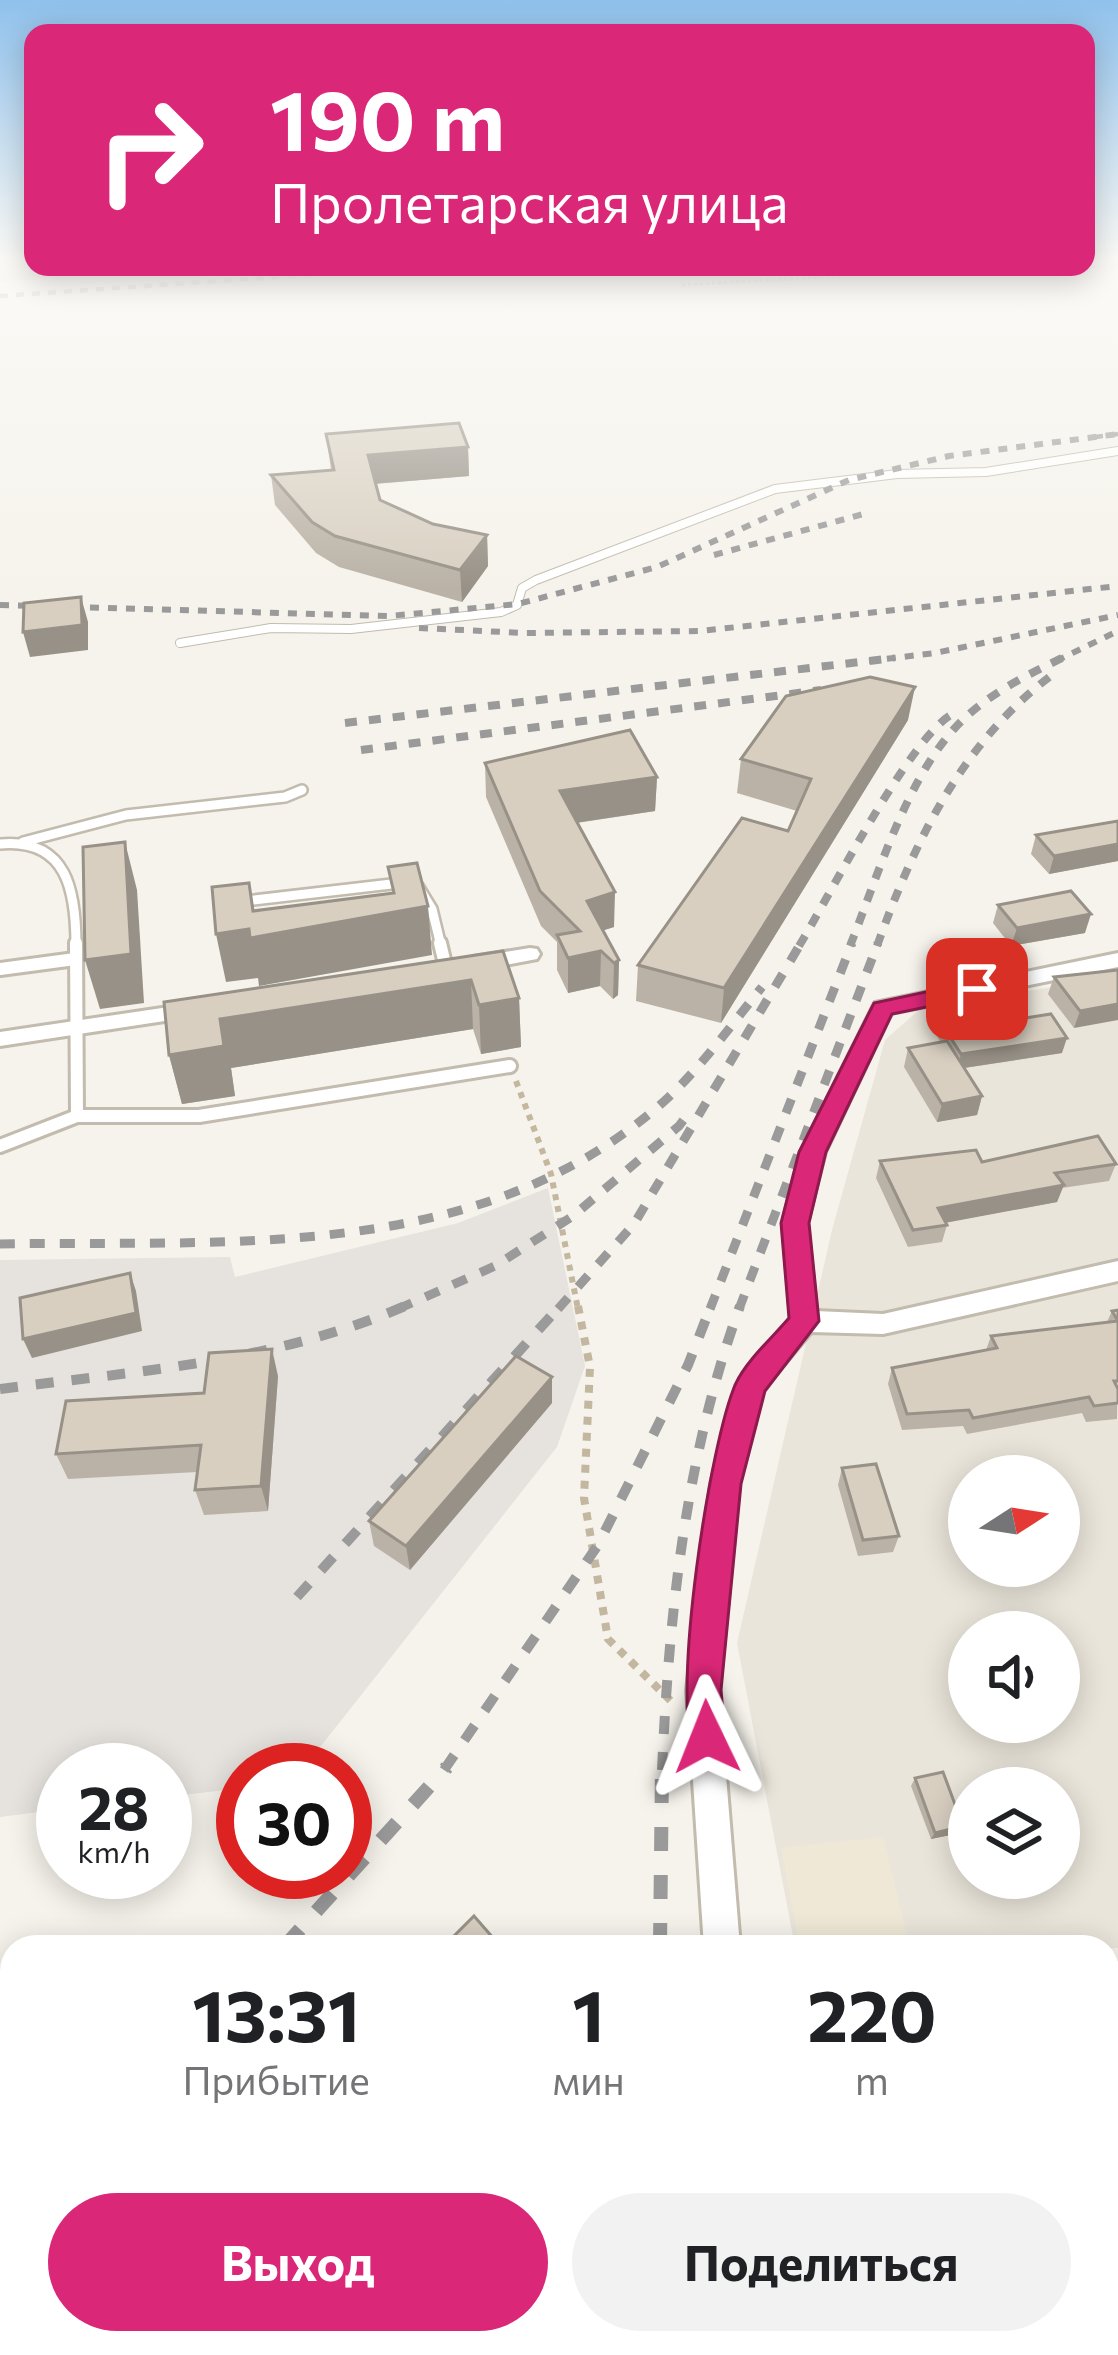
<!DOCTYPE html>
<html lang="ru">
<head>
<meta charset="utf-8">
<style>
  body { margin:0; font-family:Commissioner,sans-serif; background:#f2f2f2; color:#202124; height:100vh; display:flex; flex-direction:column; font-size:45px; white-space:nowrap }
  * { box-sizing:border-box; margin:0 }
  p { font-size:39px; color:#757577 }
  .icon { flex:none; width:66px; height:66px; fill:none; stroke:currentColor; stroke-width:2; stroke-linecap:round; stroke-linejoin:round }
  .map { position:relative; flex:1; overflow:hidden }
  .drawer { position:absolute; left:0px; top:1935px; width:1119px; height:420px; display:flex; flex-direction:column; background:#fff; border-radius:36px 36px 0 0; box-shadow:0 6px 30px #0003 }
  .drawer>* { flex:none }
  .banner { position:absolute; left:24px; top:24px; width:1071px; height:252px; border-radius:24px; box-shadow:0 6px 30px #0003; background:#db2777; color:#fff; overflow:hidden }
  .needle { width:78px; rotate:78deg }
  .buttons { position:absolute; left:948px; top:1455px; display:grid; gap:24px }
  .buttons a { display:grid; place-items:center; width:132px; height:132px; border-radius:50%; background:#fff; box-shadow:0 6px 30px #0003; font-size:60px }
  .speed { position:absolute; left:36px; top:1743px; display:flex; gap:24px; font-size:60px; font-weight:700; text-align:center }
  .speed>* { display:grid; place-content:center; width:156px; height:156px; border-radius:50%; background:#fff; box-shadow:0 6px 30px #0003; line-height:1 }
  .speed small { font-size:30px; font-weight:400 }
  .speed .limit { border:18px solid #d22; background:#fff; color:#111 }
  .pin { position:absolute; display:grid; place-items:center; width:102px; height:102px; color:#fff; margin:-51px; border-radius:24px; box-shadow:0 6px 18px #0006 }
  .me { position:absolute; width:132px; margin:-66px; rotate:358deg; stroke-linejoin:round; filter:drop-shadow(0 0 9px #0008) }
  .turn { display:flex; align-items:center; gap:42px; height:252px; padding:0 48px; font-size:54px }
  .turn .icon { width:156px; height:156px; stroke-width:2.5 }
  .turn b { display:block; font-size:84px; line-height:102px }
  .eta { display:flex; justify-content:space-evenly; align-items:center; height:204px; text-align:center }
  .eta b { font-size:72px; font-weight:700; line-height:84px }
  .button { display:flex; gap:24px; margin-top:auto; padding:24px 48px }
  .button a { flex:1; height:138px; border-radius:72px; background:#db2777; color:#fff; font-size:48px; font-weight:700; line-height:138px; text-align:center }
  .button a+a { background:#f2f2f2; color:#202124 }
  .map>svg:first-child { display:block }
  .residential { fill:#eae5da; fill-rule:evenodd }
  .industrial { fill:#e6e2dd }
  .education { fill:#efe8d6 }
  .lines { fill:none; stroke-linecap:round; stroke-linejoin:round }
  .service-far2-casing { stroke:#c2bbae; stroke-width:10 }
  .service-far1-casing { stroke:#c2bbae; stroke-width:14 }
  .service-casing { stroke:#c2bbae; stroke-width:18 }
  .minor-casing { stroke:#c2bbae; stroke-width:6 }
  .tertiary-casing { stroke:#c2bbae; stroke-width:6 }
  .path-far2 { stroke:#c4b79f; stroke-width:3; stroke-dasharray:3 3; stroke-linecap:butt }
  .path-far1 { stroke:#c4b79f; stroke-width:6; stroke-dasharray:6 6; stroke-linecap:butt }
  .path { stroke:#c4b79f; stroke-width:8; stroke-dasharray:8 8; stroke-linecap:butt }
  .service-far2 { stroke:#fff; stroke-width:8 }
  .service-far1 { stroke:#fff; stroke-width:9 }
  .service { stroke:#fff; stroke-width:12 }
  .minor { fill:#fff; fill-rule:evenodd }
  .tertiary { fill:#fff; fill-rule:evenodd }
  .rail-far5 { stroke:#9a9a9a; stroke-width:4.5; stroke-dasharray:8 8; stroke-linecap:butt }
  .rail-far4 { stroke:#9a9a9a; stroke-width:6; stroke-dasharray:9 9; stroke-linecap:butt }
  .rail-far3 { stroke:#9a9a9a; stroke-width:8; stroke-dasharray:12 12; stroke-linecap:butt }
  .rail-far2 { stroke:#9a9a9a; stroke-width:9; stroke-dasharray:15 15; stroke-linecap:butt }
  .rail-far1 { stroke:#9a9a9a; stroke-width:10; stroke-dasharray:18 18; stroke-linecap:butt }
  .rail { stroke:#9a9a9a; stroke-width:14; stroke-dasharray:24 24; stroke-linecap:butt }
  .wall { fill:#bab2a6 }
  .shaded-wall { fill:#979187 }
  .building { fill:#d8cfc1; stroke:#979187; stroke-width:3 }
  .route { fill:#db2777; stroke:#8e194d; stroke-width:3 }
</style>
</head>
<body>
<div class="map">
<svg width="1118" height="2355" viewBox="0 0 1118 2355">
  <rect width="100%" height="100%" fill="#f6f3ec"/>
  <!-- residential -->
  <g class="residential">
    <path d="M1118,976V1948L795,1947L737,1643L832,1230L885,1040L920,1009ZM969,1476H1059V1566H969ZM969,1632H1059V1722H969ZM969,1788H1059V1878H969Z"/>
    <path d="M1118,2158V2355H919V2343H1107V2160Z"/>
  </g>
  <!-- industrial -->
  <g class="industrial">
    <path d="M0,259H33V267H193L0,282Z"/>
    <path d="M548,1188L585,1366L557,1447L302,1770H243V1788L165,1797V1770H63V1809L0,1817V1260L230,1257L235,1277L458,1223Z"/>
    <path d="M12,2343H652L654,2355H0Z"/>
  </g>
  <!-- education -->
  <path class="education" d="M883,1837L910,1947H800L781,1848Z"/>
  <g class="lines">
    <!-- service-far2 casing -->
    <g class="service-far2-casing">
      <path id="service-far2" d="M180,643L271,628L351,629L501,612L517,605L522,588L536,580L775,489L897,474L986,472L1118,451"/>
    </g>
    <!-- service-far1 casing -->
    <g class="service-far1-casing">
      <g id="service-far1">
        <path d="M23,842L126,815L285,797L302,790"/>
        <path d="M0,844C68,838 76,892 76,946"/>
        <path d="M418,886L432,909L441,946"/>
        <path d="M236,902L400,883"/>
      </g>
    </g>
    <!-- service casing -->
    <g class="service-casing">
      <g id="service">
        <path d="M76,943L77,1116H199L510,1066"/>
        <path d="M440,943L446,968"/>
        <path d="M0,969L75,959"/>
        <path d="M0,1146L77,1116"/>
      </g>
    </g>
    <!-- minor casing -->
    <g class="minor-casing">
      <g id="minor">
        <path d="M530,948L537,949L540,954L537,959L473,971L463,964L473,957Z"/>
        <path d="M1118,953V967L891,1013L825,1152L807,1223L816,1311L883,1314L1118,1261V1281L883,1334L811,1332L762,1390L739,1484L719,1690L740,1947H704L687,1690L711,1484L736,1386L791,1318L783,1223L801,1152L875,1003Z"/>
        <path d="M196,1003L204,1005L207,1010L204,1015L0,1046V1032Z"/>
        <path d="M12,2084V2122L0,2123V2085Z"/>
      </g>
    </g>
    <!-- tertiary casing -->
    <g class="tertiary-casing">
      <g id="tertiary">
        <path d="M1118,1973V2019L1107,2021V1975Z"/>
        <path d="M796,2343H848L851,2355H799Z"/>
      </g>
    </g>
    <!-- path-far2 -->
    <g class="path-far2">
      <path d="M1036,267H1068"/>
      <path d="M1086,267L1118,266"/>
      <path d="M682,285L1000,267"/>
    </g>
    <!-- path-far1 -->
    <path class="path-far1" d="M516,1081L551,1174L578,1309"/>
    <!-- path -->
    <path class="path" d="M578,1306L590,1367L584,1498L608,1639L675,1705"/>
    <!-- service-far2 -->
    <use href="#service-far2" class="service-far2"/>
    <!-- service-far1 -->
    <use href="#service-far1" class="service-far1"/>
    <!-- service -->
    <use href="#service" class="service"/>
    <!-- minor -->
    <use href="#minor" class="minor"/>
    <!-- tertiary -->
    <use href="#tertiary" class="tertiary"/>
    <!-- rail-far5 -->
    <g class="rail-far5">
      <path d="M0,296L423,267"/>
      <path d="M1095,437L1118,434"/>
    </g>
    <!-- rail-far4 -->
    <g class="rail-far4">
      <path d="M714,555L867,513"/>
      <path d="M0,605L389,616L518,604L657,567L849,480L949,456L1118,434"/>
      <path d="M419,628L525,633L700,631L1118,586"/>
      <path d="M869,661L935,653L1118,615"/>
      <path d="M1056,661L1118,631"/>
    </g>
    <!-- rail-far3 -->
    <g class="rail-far3">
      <path d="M345,723L894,658"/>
      <path d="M361,750L821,690"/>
      <path d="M799,946C829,897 909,739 951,715"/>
      <path d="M850,946C877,878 905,783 954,729C984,696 1023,677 1062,658"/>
      <path d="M877,946C915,840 963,740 1056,672"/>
    </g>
    <!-- rail-far2 -->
    <g class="rail-far2">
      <path d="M0,1244C222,1240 471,1264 654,1110C696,1075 728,1029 762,987"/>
      <path d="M398,1309L495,1266L573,1216L679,1126L691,1110"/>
      <path d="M558,1309L634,1224L801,943"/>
      <path d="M710,1309L852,943"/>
      <path d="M739,1309L878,943"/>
    </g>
    <!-- rail-far1 -->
    <g class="rail-far1">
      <path d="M0,1389C138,1371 276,1362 405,1306"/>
      <path d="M297,1597L560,1306"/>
      <path d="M444,1770L598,1545L688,1365L711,1306"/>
      <path d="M662,1770C669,1612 686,1454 740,1306"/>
    </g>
    <!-- rail -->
    <g class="rail">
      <path d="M284,1947L447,1767"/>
      <path d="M660,1947L662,1767"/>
      <path d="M0,2166L12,2158"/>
      <path d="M686,2343L687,2355"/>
    </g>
  </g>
  <!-- wall -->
  <g class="wall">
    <path d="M326,434L468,447L469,476L375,484L380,500L433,524L487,535L488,566L462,602L339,567L316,553L275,505L271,475L331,470Z"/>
    <path d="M908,720L721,1023L636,1001L638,965L788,831L797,811L737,793L741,759Z"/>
    <path d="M485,763L657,777L655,811L577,823L614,927L603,930L619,960L618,995L613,999L600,986L568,993L557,970V942L541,926L486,797Z"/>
    <path d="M1118,821V861L1049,874L1031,854L1036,835Z"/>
    <path d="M998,905L1085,933L1011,946L993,923Z"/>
    <path d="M503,951L519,998L521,1047L481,1054L473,1029L231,1068L235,1096L182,1104L169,1055Z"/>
    <path d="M1118,970L1074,1028L1048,994L1054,977Z"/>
    <path d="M940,1021L981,1025L1062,1053L964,1068L982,1096L977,1115L937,1122L904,1067L908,1048L941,1043L937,1036Z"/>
    <path d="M880,1161L982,1162L1116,1164L1109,1181L1062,1188L1057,1202L946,1222L947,1225L942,1242L908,1247L876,1178Z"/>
    <path d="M1118,1310L1117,1419L1086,1422L1082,1413L967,1434L963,1426L902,1430L888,1384L892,1368L986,1350L991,1336L1107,1322L1112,1311Z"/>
    <path d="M278,1376L268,1511L204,1515L195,1490L197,1472L68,1479L56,1454L204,1393Z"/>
    <path d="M552,1377V1403L410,1570L374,1546L369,1521Z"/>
    <path d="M842,1468L899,1536L893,1552L858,1556L838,1485Z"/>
    <path d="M915,1778L963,1826L960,1833L931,1839L911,1786Z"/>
    <path d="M12,2343H234L125,2355H0Z"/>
  </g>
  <!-- shaded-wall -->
  <g class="shaded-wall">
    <path d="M468,447L469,476L371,484L368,455Z"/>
    <path d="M487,535L488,566L462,602L460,570Z"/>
    <path d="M81,597L88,622V650L30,657L23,632Z"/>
    <path d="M915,687L908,720L721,1023L724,988Z"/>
    <path d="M657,777L655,811L560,825V791Z"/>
    <path d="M125,842L137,890L144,1003L100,1009L85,960Z"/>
    <path d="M1118,844V861L1049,874L1054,856Z"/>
    <path d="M249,883L259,936L428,906L432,955L259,986L258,978L226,982L216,934Z"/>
    <path d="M615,892L614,927L586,936L587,901Z"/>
    <path d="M1091,914L1085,933L1011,946L1017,928Z"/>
    <path d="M601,951L600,986L568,993V958Z"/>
    <path d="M619,960L618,995L613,999L614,963Z"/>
    <path d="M471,980L473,1029L231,1068L235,1096L182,1104L169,1055L220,1019Z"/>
    <path d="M519,998L521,1047L481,1054L479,1005Z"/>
    <path d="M1118,1004V1020L1074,1028L1080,1011Z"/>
    <path d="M1067,1038L1062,1053L957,1069L961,1054Z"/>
    <path d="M982,1096L977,1115L937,1122L942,1104Z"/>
    <path d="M1064,1185L1057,1202L934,1225L938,1208Z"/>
    <path d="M130,1273L136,1291L142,1331L32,1358L23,1339Z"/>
    <path d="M272,1349L278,1376L268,1511L261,1486Z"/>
    <path d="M552,1377V1403L410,1570L406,1546Z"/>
    <path d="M963,1826L960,1833L931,1839L935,1833Z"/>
  </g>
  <!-- building -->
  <g class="building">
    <path d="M459,423L468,447L368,455L380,500L433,524L487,535L460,570L335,536L312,522L271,475L334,470L326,434Z"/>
    <path d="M81,597L82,625L23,632L24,603Z"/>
    <path d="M870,677L915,687L724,988L638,965L742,818L788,831L811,779L741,759L786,696Z"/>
    <path d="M630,730L657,777L560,791L615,892L587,901L619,960L614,963L601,951L568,958L557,935L580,931L540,891L485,763Z"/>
    <path d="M1118,821V844L1054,856L1036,835Z"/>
    <path d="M125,842L131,954L85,960L83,847Z"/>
    <path d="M417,863L428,906L250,938L249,929L216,934L212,887L249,883L253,911L394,893L388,867Z"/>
    <path d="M1071,891L1091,914L1017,928L998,905Z"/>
    <path d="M503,951L519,998L479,1005L471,980L220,1019L224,1046L169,1055L164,1002Z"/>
    <path d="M1118,970V1004L1080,1011L1054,977Z"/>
    <path d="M1051,1014L1067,1038L961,1054L940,1021L975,1015L981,1025Z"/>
    <path d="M947,1041L982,1096L942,1104L908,1048Z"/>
    <path d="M1098,1136L1116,1164L1055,1173L1064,1185L938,1208L947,1225L913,1230L880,1161L976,1150L982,1162Z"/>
    <path d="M130,1273L136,1313L23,1339L20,1298Z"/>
    <path d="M1118,1310V1381H1114L1118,1389V1403L1094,1406L1089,1397L973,1418L969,1410L907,1414L892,1368L997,1348L991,1336L1118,1321L1112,1311Z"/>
    <path d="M272,1349L261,1486L195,1490L201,1445L56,1454L66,1401L204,1393L209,1353Z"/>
    <path d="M516,1356L552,1377L406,1546L369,1521Z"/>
    <path d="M876,1464L899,1536L863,1540L842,1468Z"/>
    <path d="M943,1772L963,1826L935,1833L915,1778Z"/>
    <path d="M474,1916L501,1947H443Z"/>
    <path d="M12,2164V2343H136L26,2355H0V2249Z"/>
  </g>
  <!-- sky -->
  <linearGradient id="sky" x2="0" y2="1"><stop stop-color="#8fc1ec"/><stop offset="0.44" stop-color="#fbfaf6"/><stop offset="1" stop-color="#fbfaf6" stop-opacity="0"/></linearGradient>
  <rect width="1118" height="589" fill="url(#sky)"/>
  <!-- route -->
  <path class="route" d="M977,981L985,984V995L892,1014L826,1152L809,1223L819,1321L765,1391L741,1484L721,1690L725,1737L720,1750L707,1755L694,1750C671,1696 710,1440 736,1383C747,1360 772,1338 789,1318L781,1223L799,1152L874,1003Z"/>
</svg>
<div class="buttons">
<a><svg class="needle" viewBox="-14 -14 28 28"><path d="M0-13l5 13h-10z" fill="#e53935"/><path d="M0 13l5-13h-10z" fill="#757577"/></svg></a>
<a><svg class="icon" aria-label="sound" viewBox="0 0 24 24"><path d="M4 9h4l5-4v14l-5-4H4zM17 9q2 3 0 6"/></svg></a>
<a><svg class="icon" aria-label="layers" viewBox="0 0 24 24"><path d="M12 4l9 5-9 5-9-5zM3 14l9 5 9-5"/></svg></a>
</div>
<div class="speed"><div>28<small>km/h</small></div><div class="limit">30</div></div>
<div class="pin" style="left:977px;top:989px;background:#d93025"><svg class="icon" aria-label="arrive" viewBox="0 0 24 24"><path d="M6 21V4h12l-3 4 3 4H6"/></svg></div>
<svg class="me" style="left:707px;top:1737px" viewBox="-20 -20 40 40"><path d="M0-17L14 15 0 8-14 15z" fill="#db2777" stroke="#fff" stroke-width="4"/></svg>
<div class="banner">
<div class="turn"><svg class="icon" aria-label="right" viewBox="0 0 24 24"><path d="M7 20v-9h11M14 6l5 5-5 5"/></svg><div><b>190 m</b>Пролетарская улица</div></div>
</div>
<section class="drawer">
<div class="eta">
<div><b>13:31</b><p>Прибытие</p></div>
<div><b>1</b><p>мин</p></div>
<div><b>220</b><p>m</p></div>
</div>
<div class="button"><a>Выход</a><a>Поделиться</a></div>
</section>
</div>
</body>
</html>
